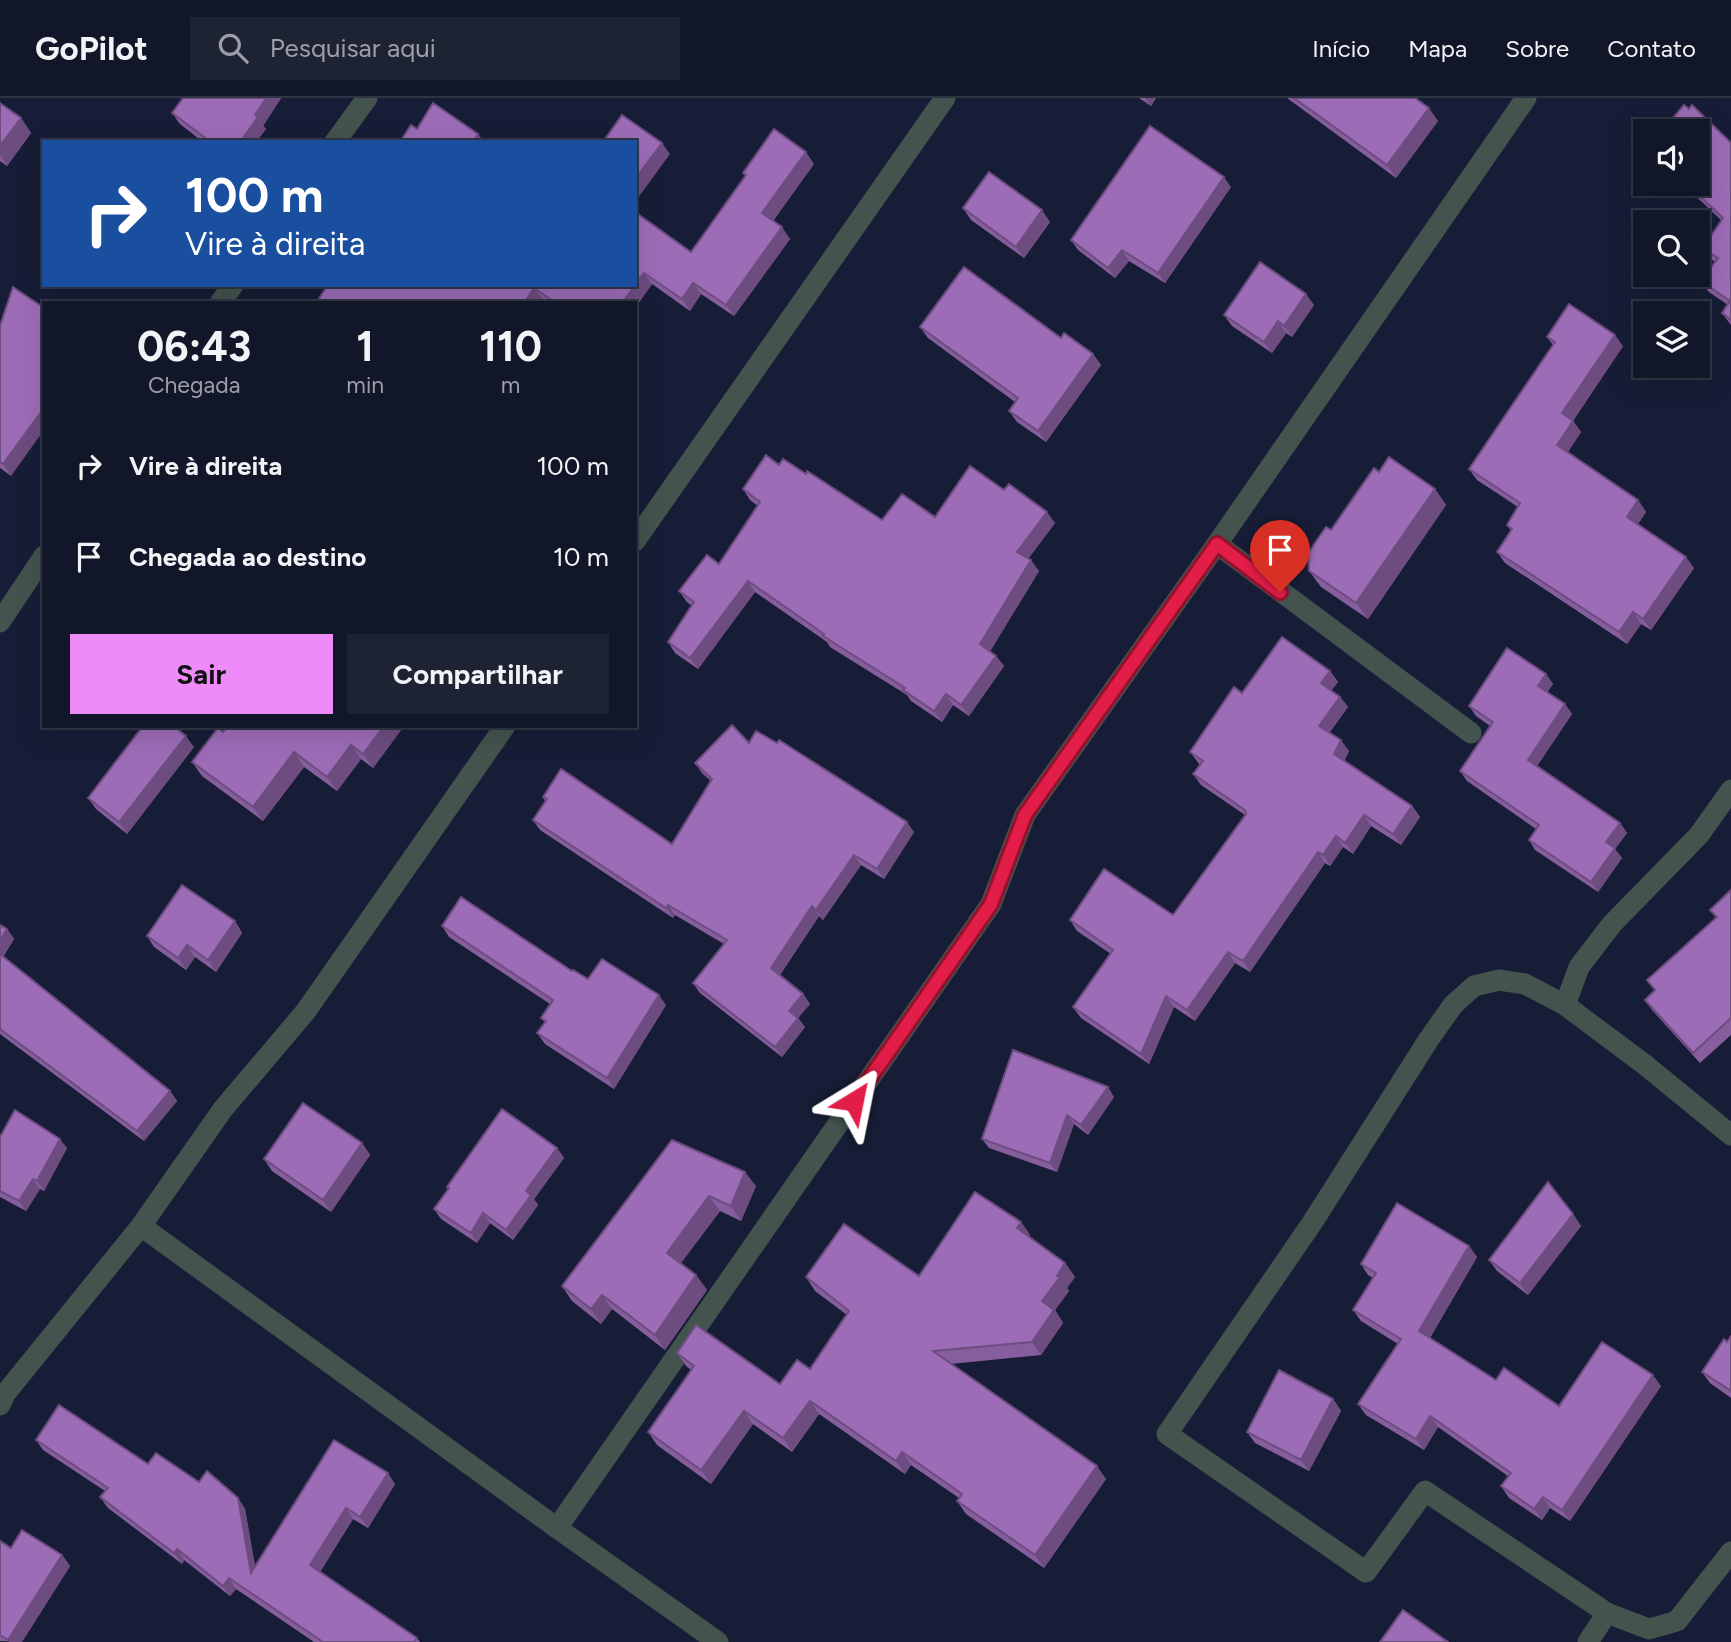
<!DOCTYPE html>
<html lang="pt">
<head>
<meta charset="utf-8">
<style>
  body { margin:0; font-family:Figtree,sans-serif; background:#1e2334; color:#f1f3f6; height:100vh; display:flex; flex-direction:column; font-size:26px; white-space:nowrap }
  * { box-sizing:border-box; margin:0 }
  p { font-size:23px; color:#9c9fa8 }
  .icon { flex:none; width:38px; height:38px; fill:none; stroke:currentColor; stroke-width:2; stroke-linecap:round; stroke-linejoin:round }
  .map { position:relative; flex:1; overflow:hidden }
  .details { position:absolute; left:42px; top:203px; width:595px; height:427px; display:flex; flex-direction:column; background:#111628; border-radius:0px; box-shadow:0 7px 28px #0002,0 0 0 2px #303545 }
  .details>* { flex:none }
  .hud { position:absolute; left:42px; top:42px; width:595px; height:147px; border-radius:0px; box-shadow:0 7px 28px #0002,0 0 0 2px #303545; background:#1a4fa0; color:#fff; overflow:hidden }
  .tools { position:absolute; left:1633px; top:21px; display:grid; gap:14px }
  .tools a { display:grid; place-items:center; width:77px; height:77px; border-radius:0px; background:#111628; box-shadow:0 7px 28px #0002,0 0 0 2px #303545; font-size:35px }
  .pin { position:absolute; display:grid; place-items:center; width:60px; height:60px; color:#fff; margin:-72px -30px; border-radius:50% 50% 50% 0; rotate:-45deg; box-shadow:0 0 7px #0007 }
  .pin .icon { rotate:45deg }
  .me { position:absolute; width:77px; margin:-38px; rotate:35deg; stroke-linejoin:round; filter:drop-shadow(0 0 5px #0008) }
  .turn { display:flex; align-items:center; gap:24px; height:147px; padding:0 28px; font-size:32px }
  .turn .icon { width:91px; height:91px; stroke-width:2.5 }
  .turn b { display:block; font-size:49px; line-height:60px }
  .eta { display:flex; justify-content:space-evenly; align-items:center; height:119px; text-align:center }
  .eta b { font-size:42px; font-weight:700; line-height:49px }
  .cta { display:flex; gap:14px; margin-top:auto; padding:14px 28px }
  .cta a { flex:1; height:80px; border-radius:0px; background:#ee8bf8; color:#111; font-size:28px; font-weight:700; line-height:80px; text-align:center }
  .cta a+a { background:#1e2334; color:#f1f3f6 }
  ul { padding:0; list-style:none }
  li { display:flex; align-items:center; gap:21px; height:91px; padding:0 28px }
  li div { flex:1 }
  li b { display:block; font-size:26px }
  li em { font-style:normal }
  header { display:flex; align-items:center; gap:42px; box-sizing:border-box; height:98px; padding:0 35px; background:#111628; border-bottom:2px solid #303545 }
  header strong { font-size:33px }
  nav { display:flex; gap:38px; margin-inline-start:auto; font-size:24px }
  .search { width:490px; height:63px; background:#1e2334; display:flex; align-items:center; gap:18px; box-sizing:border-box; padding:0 24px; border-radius:0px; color:#9c9fa8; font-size:26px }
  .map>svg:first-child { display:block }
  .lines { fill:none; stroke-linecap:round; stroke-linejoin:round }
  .minor { stroke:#43534d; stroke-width:21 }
  .wall { fill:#865d9d }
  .shaded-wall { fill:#6d4c80 }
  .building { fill:#9c6cb7; stroke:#6d4c80; stroke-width:2 }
  .route-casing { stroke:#92132f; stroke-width:18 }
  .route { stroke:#e11d48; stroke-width:12 }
</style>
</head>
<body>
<header>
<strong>GoPilot</strong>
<div class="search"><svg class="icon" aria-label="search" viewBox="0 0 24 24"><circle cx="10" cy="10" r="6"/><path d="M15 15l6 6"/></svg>Pesquisar aqui</div>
<nav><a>Início</a><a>Mapa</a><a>Sobre</a><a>Contato</a></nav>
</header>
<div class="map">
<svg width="1731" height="1544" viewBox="0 0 1731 1544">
  <rect width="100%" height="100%" fill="#171d36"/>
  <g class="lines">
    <!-- minor -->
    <g class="minor">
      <path d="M335,44L367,0"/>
      <path d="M220,205L233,187"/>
      <path d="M635,443L945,0"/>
      <path d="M1217,446L1471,635"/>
      <path d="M0,524L44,458"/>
      <path d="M1565,907L1579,869L1612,826L1699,737L1731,692"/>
      <path d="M141,1128L557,1430L718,1544"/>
      <path d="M0,1307L5,1296L141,1128L223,1011L306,913L505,628"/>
      <path d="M557,1430L991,806L1025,717L1217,446L1526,0"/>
      <path d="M1607,1515L1425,1393L1366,1474L1167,1336L1312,1125L1429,941L1453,907L1474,888L1499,882L1525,886L1565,907L1644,966L1731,1037"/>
      <path d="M1588,1544L1607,1515L1649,1531L1677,1523L1731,1454"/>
    </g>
  </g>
  <!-- wall -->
  <g class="wall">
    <path d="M183,0H281L263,28L266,31L256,44H203L180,26L172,15Z"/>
    <path d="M1139,0H1156L1151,8Z"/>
    <path d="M1287,0H1415L1438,23L1396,80Z"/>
    <path d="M0,5L21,20L31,35L7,68L0,63Z"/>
    <path d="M1731,45V227L1722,215L1728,207L1709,194L1701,183L1715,164L1711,161L1703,150L1721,122L1683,86H1698Z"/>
    <path d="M814,66L773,123L790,141L734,218L701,196L690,213L652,186L635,210V205H548L543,201L328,187H635V114L691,154L745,78L743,75Z"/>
    <path d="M1231,89L1165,185L1129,163L1115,180L1078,152L1071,142Z"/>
    <path d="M963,110L1050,124L1024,160L971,122Z"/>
    <path d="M1314,207L1292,239L1286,235L1272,255L1232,228L1224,217Z"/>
    <path d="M0,228L11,378L0,370Z"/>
    <path d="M920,229L1093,256L1101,267L1046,344L1017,324L1009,313L1015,304L928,240Z"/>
    <path d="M1547,239L1623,248L1573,323L1581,334L1568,354L1638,402L1646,414L1638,426L1694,470L1651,532L1641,526L1627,546L1505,465L1497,454L1511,433L1507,427L1518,409L1477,382L1469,371L1553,247Z"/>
    <path d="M779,367L806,376L882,422L935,419L1004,392L1055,425L1028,461L1039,473L990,553L996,558L1004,568L969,618L953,607L942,624L911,603L907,597L830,549L827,544L755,494L698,571L675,555L668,544L692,508L687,504L679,493L719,466L758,408L750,402L743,391Z"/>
    <path d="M1379,374L1435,391L1446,407L1368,521L1321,489L1309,473L1331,432Z"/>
    <path d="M1330,573L1338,584L1331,592L1340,599L1348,609L1330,634L1349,653L1344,663L1412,708L1420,719L1401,747L1371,728L1353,756L1343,749L1330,768L1325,765L1250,874L1235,865L1195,923L1174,909L1149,966L1081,920L1073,909L1111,856L1077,833L1070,822L1173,817L1245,717L1201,687L1193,676L1200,667L1190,654L1242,595Z"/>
    <path d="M1546,576L1553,586L1547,594L1565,606L1572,616L1537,668L1620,725L1627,735L1615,751L1622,760L1598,794L1535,752L1529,742L1536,731L1467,683L1460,673L1490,628L1476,618L1469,608Z"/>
    <path d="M137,628H173L194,649L127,736L96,711L88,700L140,631Z"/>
    <path d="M404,628L373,670L361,661L337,693L304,669L263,723L202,678L192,664L223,634Z"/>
    <path d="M749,645L914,734L884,781L861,767L823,822L819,818L780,877L803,896L810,906L798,920L805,929L782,959L700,895L693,885L724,846L675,817L673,820L540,732L533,722L545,703L543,699L672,746L711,683L702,675L695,665Z"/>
    <path d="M1731,792V937L1700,965L1652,912L1645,902L1655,893L1647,882L1716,820L1710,812Z"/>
    <path d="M235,823L242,835L216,874L195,859L186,872L154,849L147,838Z"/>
    <path d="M0,827L7,831L14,841L3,859L170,993L177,1003L144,1043L0,936Z"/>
    <path d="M442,828L572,873L588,881L666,907L614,991L545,946L537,935L545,925L541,920L550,906L449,839Z"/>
    <path d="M1114,999L1088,1037L1074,1026L1057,1074L989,1050L982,1041Z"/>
    <path d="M0,1039L67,1050L44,1093L40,1091L26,1113L0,1099Z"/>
    <path d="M672,1042L756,1088L741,1123L720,1113L681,1165L696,1177L707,1192L665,1252L612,1211L601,1226L572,1203L562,1188Z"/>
    <path d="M362,1045L370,1057L331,1114L272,1073L264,1061Z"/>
    <path d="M557,1050L564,1060L534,1101L538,1107L513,1142L490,1125L477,1145L441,1121L434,1111Z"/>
    <path d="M1573,1116L1581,1128L1528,1197L1497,1173L1489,1162Z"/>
    <path d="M1021,1124L1030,1137L1029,1139L1065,1165L1075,1179L1067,1190L1069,1193L1055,1212L1063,1225L1041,1257L951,1266L1106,1381L1044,1470L966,1416L957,1403L959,1400L911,1367L905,1376L819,1316L792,1354L753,1326L711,1386L657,1347L648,1334L691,1272L686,1268L677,1255L780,1286L810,1271L847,1217L815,1193L806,1179L919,1178Z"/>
    <path d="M1469,1148L1477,1159L1430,1240L1496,1282L1559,1308L1661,1288L1570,1423L1550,1410L1542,1422L1509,1400L1501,1388L1508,1378L1438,1329L1424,1352L1366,1317L1358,1306L1398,1246L1361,1223L1353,1212L1373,1180L1368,1177L1361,1166Z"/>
    <path d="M1731,1238V1300L1710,1285L1702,1274Z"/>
    <path d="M1333,1301L1341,1313L1309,1373L1255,1345L1247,1334Z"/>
    <path d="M36,1342L148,1366L199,1384L238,1400L245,1411L255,1468L334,1342L395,1386L368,1430L353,1421L320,1474L417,1540L420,1544H314L236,1491L230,1498L184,1462L182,1466L108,1410L100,1399L105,1393L43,1352Z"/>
    <path d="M0,1443L11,1450L62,1457L70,1468L22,1544L0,1543Z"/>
  </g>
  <!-- shaded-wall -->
  <g class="shaded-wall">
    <path d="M266,0H281L263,28L266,31L256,44H240Z"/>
    <path d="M1145,0H1156L1151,8Z"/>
    <path d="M1429,10L1438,23L1396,80L1387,67Z"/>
    <path d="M21,20L31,35L7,68L0,57V48Z"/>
    <path d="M478,36L484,44H473Z"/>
    <path d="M662,45L670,56L635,104V81Z"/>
    <path d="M806,54L814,66L770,126L762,115Z"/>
    <path d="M1224,79L1231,89L1165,185L1158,175Z"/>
    <path d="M1042,112L1050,124L1024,160L1016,149Z"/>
    <path d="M782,129L790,141L734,218L726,207Z"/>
    <path d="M1122,152L1129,163L1115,180L1108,170Z"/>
    <path d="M644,175L652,186L635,210V205H622Z"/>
    <path d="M693,185L701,196L690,213L682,201Z"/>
    <path d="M534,190L543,201L540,205H524Z"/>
    <path d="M1306,196L1314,207L1292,239L1284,228Z"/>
    <path d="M1278,223L1286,235L1272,255L1264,244Z"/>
    <path d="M1615,237L1623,248L1570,327L1562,315Z"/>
    <path d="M1093,256L1101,267L1046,344L1038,333Z"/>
    <path d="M44,310V332L11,378L3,366Z"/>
    <path d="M1573,323L1581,334L1565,358L1557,347Z"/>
    <path d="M1435,391L1446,407L1368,521L1356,505Z"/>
    <path d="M1638,402L1646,414L1635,430L1627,419Z"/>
    <path d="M1047,414L1055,425L1025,465L1017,454Z"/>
    <path d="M1686,459L1694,470L1651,532L1643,521Z"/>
    <path d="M1031,462L1039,473L988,557L980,546Z"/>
    <path d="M748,483L755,494L698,571L690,560Z"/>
    <path d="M1633,514L1641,526L1627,546L1619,534Z"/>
    <path d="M996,558L1004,568L969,618L961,607Z"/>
    <path d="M1330,573L1338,584L1329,596L1321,585Z"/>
    <path d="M1546,576L1553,586L1545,598L1538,588Z"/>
    <path d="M946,596L953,607L942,624L934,613Z"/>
    <path d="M1340,599L1348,609L1326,639L1319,628Z"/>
    <path d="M1565,606L1572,616L1535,671L1528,662Z"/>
    <path d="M384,628H404L373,670L363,656Z"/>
    <path d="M186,638L194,649L127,736L119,724Z"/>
    <path d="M1341,642L1349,653L1342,667L1334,656Z"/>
    <path d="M351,647L361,661L337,693L327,679Z"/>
    <path d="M294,654L304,669L263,723L253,709Z"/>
    <path d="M1412,708L1420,719L1401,747L1393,736Z"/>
    <path d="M1364,717L1371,728L1353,756L1345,745Z"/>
    <path d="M907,724L914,734L884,781L877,771Z"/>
    <path d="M1620,725L1627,735L1615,751L1622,760L1598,794L1591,784L1606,744Z"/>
    <path d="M1336,738L1343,749L1330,768L1323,757Z"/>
    <path d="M1318,754L1325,765L1250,874L1243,863Z"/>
    <path d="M854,757L861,767L823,822L816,812Z"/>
    <path d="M668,807L675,817L673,820L666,810Z"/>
    <path d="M812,808L819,818L778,880L771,870Z"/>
    <path d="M235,823L242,835L216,874L208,862Z"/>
    <path d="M7,831L14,841L1,862L0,860V842Z"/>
    <path d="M187,847L195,859L186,872L178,860Z"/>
    <path d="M1228,854L1235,865L1195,923L1187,912Z"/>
    <path d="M803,896L810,906L798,920L805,929L782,959L775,949L789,913Z"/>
    <path d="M659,897L666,907L614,991L607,980Z"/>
    <path d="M1166,898L1174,909L1149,966L1141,956Z"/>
    <path d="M1108,989L1114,999L1088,1037L1081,1027Z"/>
    <path d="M170,993L177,1003L144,1043L137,1033Z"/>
    <path d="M1067,1017L1074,1026L1057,1074L1050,1065Z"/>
    <path d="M60,1041L67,1050L44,1093L37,1083Z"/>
    <path d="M362,1045L370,1057L331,1114L323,1102Z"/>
    <path d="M557,1050L564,1060L534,1101L538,1107L513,1142L506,1132L526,1093Z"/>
    <path d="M745,1074L756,1088L741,1123L731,1108Z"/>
    <path d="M33,1081L40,1091L26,1113L19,1103Z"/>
    <path d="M709,1098L720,1113L677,1170L667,1155Z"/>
    <path d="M483,1115L490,1125L477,1145L471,1135Z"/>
    <path d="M1573,1116L1581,1128L1528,1197L1520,1185Z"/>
    <path d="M1021,1124L1030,1137L1026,1143L1017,1130Z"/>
    <path d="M1469,1148L1477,1159L1427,1245L1419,1233Z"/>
    <path d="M1065,1165L1075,1179L1067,1190L1069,1193L1055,1212L1063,1225L1041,1257L1032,1244L1042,1203Z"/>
    <path d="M696,1177L707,1192L665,1252L655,1237Z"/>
    <path d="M602,1197L612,1211L601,1226L591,1211Z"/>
    <path d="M1653,1277L1661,1288L1570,1423L1562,1412Z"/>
    <path d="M1333,1301L1341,1313L1309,1373L1301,1362Z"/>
    <path d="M810,1303L819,1316L792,1354L783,1340Z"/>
    <path d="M744,1313L753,1326L711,1386L701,1372Z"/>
    <path d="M1430,1318L1438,1329L1424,1352L1416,1341Z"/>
    <path d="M902,1354L911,1367L905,1376L896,1363Z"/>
    <path d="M1097,1368L1106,1381L1044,1470L1035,1457Z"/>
    <path d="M388,1375L395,1386L368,1430L360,1419Z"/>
    <path d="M1543,1399L1550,1410L1542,1422L1534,1411Z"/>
    <path d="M238,1400L245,1411L258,1485L251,1475Z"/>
    <path d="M346,1410L353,1421L317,1478L310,1467Z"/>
    <path d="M177,1451L184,1462L182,1466L174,1455Z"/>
    <path d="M62,1457L70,1468L22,1544H9L8,1542Z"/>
    <path d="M229,1480L236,1491L230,1498L223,1488Z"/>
  </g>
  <!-- building -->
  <g class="building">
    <path d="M183,0H266L255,17L258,19L240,44H211L172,15Z"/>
    <path d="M1294,0H1415L1429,10L1387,67Z"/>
    <path d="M0,5L21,20L0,48Z"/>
    <path d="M433,5L478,36L473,44H400L411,27L417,31Z"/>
    <path d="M1684,7L1689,11L1692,7L1731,45V222L1722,215L1730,203L1701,183L1718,160L1703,150L1723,120L1687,86H1698V33H1662Z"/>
    <path d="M622,17L662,45L635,81V44H603Z"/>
    <path d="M1150,28L1224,79L1158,175L1122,152L1108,170L1071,142Z"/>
    <path d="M774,31L806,54L762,115L782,129L726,207L693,185L682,201L644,175L635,186V114L691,154L746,77L743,75Z"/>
    <path d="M989,74L1042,112L1016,149L963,110Z"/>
    <path d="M1260,164L1306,196L1284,228L1278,223L1264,244L1224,217Z"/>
    <path d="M964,169L1061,240L1064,235L1093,256L1038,333L1009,313L1018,300L920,229Z"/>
    <path d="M328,187H635L622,205H556L534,190L524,205H316Z"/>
    <path d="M13,189L44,210V310L3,366L0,364V228Z"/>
    <path d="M1569,206L1615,237L1562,315L1573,323L1557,347L1638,402L1627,419L1686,459L1643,521L1633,514L1619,534L1497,454L1512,431L1507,427L1520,405L1469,371L1555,244L1547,239Z"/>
    <path d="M766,357L779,367L783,361L806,376L807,373L882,422L902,396L935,419L970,368L1004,392L1009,386L1047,414L1017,454L1031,462L980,546L996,558L961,607L946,596L934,613L903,592L905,590L823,538L824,536L748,483L690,560L668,544L694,504L679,493L707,457L719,466L760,404L743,391Z"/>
    <path d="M1389,359L1435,391L1356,505L1309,473L1308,455L1326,429L1331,432L1374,370L1379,374Z"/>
    <path d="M1282,539L1330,573L1321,585L1340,599L1319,628L1341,642L1334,656L1412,708L1393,736L1364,717L1345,745L1336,738L1323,757L1318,754L1243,863L1228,854L1187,912L1166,898L1141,956L1073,909L1113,852L1070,822L1104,771L1173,817L1246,716L1245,712L1193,676L1203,663L1190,654L1234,589L1242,595Z"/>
    <path d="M1507,550L1546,576L1538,588L1565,606L1528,662L1620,725L1606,744L1615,750L1591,784L1529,742L1539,727L1460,673L1493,624L1469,608Z"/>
    <path d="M732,627L749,645L756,633L777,645L779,642L907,724L877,771L854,757L816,812L812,808L771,870L803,896L789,913L798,920L775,949L693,885L727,842L668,807L666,810L533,722L547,701L543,699L561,671L672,746L712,681L695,665Z"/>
    <path d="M143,628H173L186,638L119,724L88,700Z"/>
    <path d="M228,628H384L363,656L351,647L327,679L294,654L253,709L192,664L218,630L223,634Z"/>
    <path d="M182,787L235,823L208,862L187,847L178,860L147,838Z"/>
    <path d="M1731,792V920L1693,955L1645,902L1655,892L1647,882L1717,819L1710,812Z"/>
    <path d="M461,799L572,873L573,872L588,881L602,861L659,897L607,980L537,935L546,923L541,920L553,902L442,828Z"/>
    <path d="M0,827L7,831L0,842Z"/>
    <path d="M0,856L170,993L137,1033L0,931Z"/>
    <path d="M1013,952L1108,989L1081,1027L1067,1017L1050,1065L982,1041Z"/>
    <path d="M303,1005L362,1045L323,1102L264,1061Z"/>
    <path d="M502,1011L557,1050L526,1093L531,1097L506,1132L483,1115L471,1135L434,1111L449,1090L447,1089Z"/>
    <path d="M15,1012L60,1041L37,1083L33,1081L19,1103L0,1093V1039Z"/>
    <path d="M672,1042L745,1074L731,1108L709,1098L667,1155L696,1177L655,1237L602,1197L591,1211L562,1188Z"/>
    <path d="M1548,1084L1573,1116L1520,1185L1489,1162Z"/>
    <path d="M975,1094L1021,1124L1017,1130L1065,1165L1057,1178L1060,1179L1042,1203L1054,1212L1032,1244L933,1253L1097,1368L1035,1457L957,1403L962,1396L902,1354L896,1363L810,1303L783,1340L744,1313L701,1372L648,1334L694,1268L677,1255L696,1227L780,1286L797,1262L810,1271L849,1213L806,1179L844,1126L919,1178Z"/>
    <path d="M1397,1105L1469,1148L1419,1233L1496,1282L1504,1270L1559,1308L1602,1244L1653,1277L1562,1412L1543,1399L1534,1411L1501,1388L1511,1375L1430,1318L1416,1341L1358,1306L1401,1241L1353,1212L1376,1175L1361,1166Z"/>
    <path d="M1731,1238V1293L1702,1274L1724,1241L1727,1244Z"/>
    <path d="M1279,1272L1333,1301L1301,1362L1247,1334Z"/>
    <path d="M59,1307L148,1366L156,1355L199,1384L207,1373L238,1400L251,1475L334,1342L388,1375L360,1419L346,1410L310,1467L417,1540L414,1544H323L229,1480L223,1488L177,1451L174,1455L100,1399L108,1390L36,1342Z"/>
    <path d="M22,1432L62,1457L8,1542L0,1537V1443L11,1450Z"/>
    <path d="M1403,1512L1448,1544H1380Z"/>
  </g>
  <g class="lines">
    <!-- route casing -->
    <g class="route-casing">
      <path id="route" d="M854,1003L991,806L1025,717L1217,446L1280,494"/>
    </g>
    <!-- route -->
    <use href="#route" class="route"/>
  </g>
</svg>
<div class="tools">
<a><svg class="icon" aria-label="sound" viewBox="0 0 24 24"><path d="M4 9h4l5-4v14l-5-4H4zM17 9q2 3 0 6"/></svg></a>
<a><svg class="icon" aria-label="search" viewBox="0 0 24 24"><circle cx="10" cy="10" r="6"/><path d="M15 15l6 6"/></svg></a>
<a><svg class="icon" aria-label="layers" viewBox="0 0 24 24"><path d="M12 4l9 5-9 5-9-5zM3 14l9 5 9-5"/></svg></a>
</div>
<div class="pin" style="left:1280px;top:494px;background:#d93025"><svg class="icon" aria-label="arrive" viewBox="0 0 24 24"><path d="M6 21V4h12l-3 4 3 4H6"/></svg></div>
<svg class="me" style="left:854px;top:1003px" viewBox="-20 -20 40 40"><path d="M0-17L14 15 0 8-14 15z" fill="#e11d48" stroke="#fff" stroke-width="4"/></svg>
<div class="hud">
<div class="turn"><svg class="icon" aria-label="right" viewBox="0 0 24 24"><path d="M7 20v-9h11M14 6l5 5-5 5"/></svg><div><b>100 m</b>Vire à direita</div></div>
</div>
<section class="details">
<div class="eta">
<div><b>06:43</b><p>Chegada</p></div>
<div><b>1</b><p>min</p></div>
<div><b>110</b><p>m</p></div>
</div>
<ul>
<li><svg class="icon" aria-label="right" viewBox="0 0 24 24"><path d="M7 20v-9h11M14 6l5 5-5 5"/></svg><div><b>Vire à direita</b></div><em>100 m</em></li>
<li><svg class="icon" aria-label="arrive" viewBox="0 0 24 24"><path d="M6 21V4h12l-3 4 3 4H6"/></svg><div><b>Chegada ao destino</b></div><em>10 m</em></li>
</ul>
<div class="cta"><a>Sair</a><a>Compartilhar</a></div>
</section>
</div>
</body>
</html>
